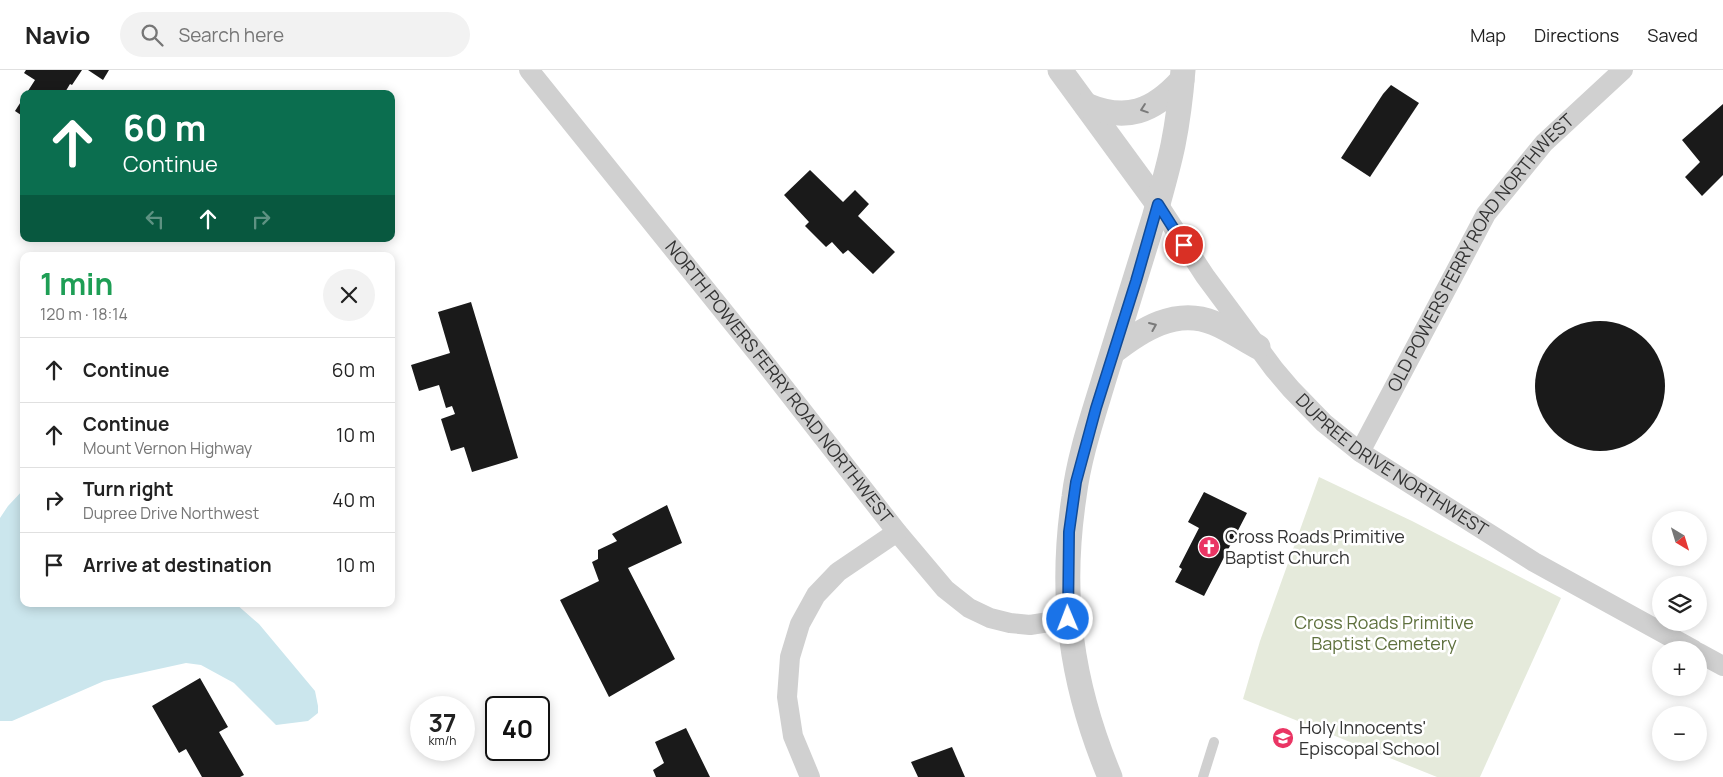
<!DOCTYPE html>
<html lang="en">
<head>
<meta charset="utf-8">
<style>
  body { margin:0; font-family:Manrope,sans-serif; background:#f2f2f2; color:#222; height:100vh; display:flex; flex-direction:column; font-size:19px; white-space:nowrap }
  * { box-sizing:border-box; margin:0 }
  p { font-size:16px; color:#767676 }
  .icon { flex:none; width:28px; height:28px; fill:none; stroke:currentColor; stroke-width:2; stroke-linecap:round; stroke-linejoin:round }
  .map { position:relative; flex:1; overflow:hidden }
  .side { position:absolute; left:20px; top:182px; width:375px; height:355px; display:flex; flex-direction:column; background:#fff; border-radius:10px; box-shadow:0 2px 12px #0003 }
  .side>* { flex:none }
  .top-card { position:absolute; left:20px; top:20px; width:375px; height:152px; border-radius:10px; box-shadow:0 2px 12px #0003; background:#0b6e4f; color:#fff; overflow:hidden }
  .needle { width:32px; rotate:142deg }
  .controls { position:absolute; left:1652px; top:441px; display:grid; gap:10px }
  .controls a { display:grid; place-items:center; width:55px; height:55px; border-radius:50%; background:#fff; box-shadow:0 2px 12px #0003; font-size:25px }
  .speed { position:absolute; left:410px; top:626px; display:flex; gap:10px; font-size:25px; font-weight:700; text-align:center }
  .speed>* { display:grid; place-content:center; width:65px; height:65px; border-radius:50%; background:#fff; box-shadow:0 2px 12px #0003; line-height:1 }
  .speed small { font-size:12px; font-weight:400 }
  .speed .limit { border:2px solid #111; border-radius:8px; background:#fff; color:#111 }
  .pin { position:absolute; display:grid; place-items:center; width:42px; height:42px; color:#fff; margin:-21px; border:2px solid #fff; border-radius:50%; box-shadow:0 1px 5px #0007 }
  .me { position:absolute; width:55px; margin:-28px; rotate:359deg; stroke-linejoin:round; filter:drop-shadow(0 0 4px #0008) }
  .turn { display:flex; align-items:center; gap:18px; height:105px; padding:0 20px; font-size:22px }
  .turn .icon { width:65px; height:65px; stroke-width:2.5 }
  .turn b { display:block; font-size:35px; line-height:42px }
  .lanes { display:flex; align-items:center; height:48px; padding:0 20px; background:#0003; justify-content:center; gap:25px; direction:ltr }
  .lanes .off { opacity:.35 }
  .round { display:grid; place-items:center; flex:none; width:52px; height:52px; border-radius:26px; background:#f2f2f2 }
  .headline { display:flex; align-items:center; justify-content:space-between; height:85px; padding:0 20px }
  h1 { font-size:30px; font-weight:700; line-height:38px; color:#1e9e55 }
  ul { padding:0; list-style:none }
  li { display:flex; align-items:center; gap:15px; height:65px; padding:0 20px; border-top:1px solid #e0e0e0 }
  li div { flex:1 }
  li b { display:block; font-size:19px }
  li em { font-style:normal }
  header { display:flex; align-items:center; gap:30px; box-sizing:border-box; height:70px; padding:0 25px; background:#fff; border-bottom:1px solid #e0e0e0 }
  header strong { font-size:24px }
  nav { display:flex; gap:28px; margin-inline-start:auto; font-size:18px }
  .search { width:350px; height:45px; background:#f2f2f2; display:flex; align-items:center; gap:12px; box-sizing:border-box; padding:0 18px; border-radius:28px; color:#767676; font-size:19px }
  .map>svg:first-child { display:block }
  .green { fill:#e5eadb }
  .water { fill:#cbe6ed }
  .building { fill:#1a1a1a }
  .lines { fill:none; stroke-linecap:round; stroke-linejoin:round }
  .service { stroke:#d0d0d0; stroke-width:10 }
  .minor { stroke:#d0d0d0; stroke-width:20 }
  .tertiary { stroke:#d0d0d0; stroke-width:25 }
  .oneway { stroke:#7a7a7a }
  .route-casing { stroke:#114b97; stroke-width:12 }
  .route { stroke:#1a73e8; stroke-width:9 }
  .labels { text-anchor:middle; stroke-width:5; stroke-linejoin:round; paint-order:stroke }
  .street-label { font-size:18px; fill:#333; stroke:#fff }
  .poi-label { font-size:18px; fill:#333; stroke:#fff; text-anchor:start }
  .park-label { font-size:18px; fill:#5f713e; stroke:#fff }
</style>
</head>
<body>
<header>
<strong>Navio</strong>
<div class="search"><svg class="icon" aria-label="search" viewBox="0 0 24 24"><circle cx="10" cy="10" r="6"/><path d="M15 15l6 6"/></svg>Search here</div>
<nav><a>Map</a><a>Directions</a><a>Saved</a></nav>
</header>
<div class="map">
<svg width="1723" height="707" viewBox="0 0 1723 707">
  <rect width="100%" height="100%" fill="#fff"/>
  <!-- green -->
  <path class="green" d="M1319,407L1412,451L1561,528L1480,707H1437L1243,629L1260,571Z"/>
  <!-- water -->
  <path class="water" d="M24,419V534H236L259,554L315,621L318,636V643L308,651L276,655L234,613L201,595L186,593L104,611L12,651H0V448L8,436Z"/>
  <!-- building -->
  <g class="building">
    <path d="M26,0H82L72,15L70,14L64,24H26L35,10L24,3Z"/>
    <path d="M88,0H109L103,10Z"/>
    <path d="M1391,15L1419,33L1370,107L1341,88L1383,24Z"/>
    <path d="M24,27V47L15,41Z"/>
    <path d="M1723,34V105L1702,126L1685,107L1700,92L1682,70Z"/>
    <path d="M810,100L843,132L855,120L869,134L858,146L895,182L873,204L848,180L843,184L832,172L826,177L805,156L809,152L784,125Z"/>
    <path d="M471,232L518,388L472,402L464,377L451,381L441,349L455,344L452,336L446,338L439,315L419,321L411,295L450,283L438,242Z"/>
    <circle cx="1600" cy="316" r="65"/>
    <path d="M1204,422L1247,443L1204,526L1175,512L1182,499L1179,497L1199,458L1188,452Z"/>
    <path d="M667,435L682,473L628,498L675,589L609,627L560,530L599,511L592,492L598,489V480L617,471L612,464Z"/>
    <path d="M200,608L228,657L219,662L244,705L240,707H202L186,679L179,683L152,636Z"/>
    <path d="M686,658L710,707H656L653,700L664,693L655,672Z"/>
    <path d="M952,677L965,707H918L911,692Z"/>
  </g>
  <g class="lines">
    <!-- service -->
    <path class="service" d="M1203,707L1214,672"/>
    <!-- minor -->
    <g class="minor">
      <path id="s1" d="M529,0L761,288L897,462L945,519L969,538L990,548L1010,553L1030,555L1068,549"/>
      <path id="s2" d="M1158,134L1205,206L1274,299L1291,319L1324,353L1360,382L1534,492L1694,580"/>
      <path id="s3" d="M1360,382L1486,144L1544,73L1623,0"/>
      <path d="M1699,583L1723,596"/>
      <path d="M810,707L793,666L787,627L790,587L800,554L816,525L838,502L897,462"/>
    </g>
    <!-- tertiary -->
    <g class="tertiary">
      <path d="M1060,0L1158,134"/>
      <path d="M1086,35C1126,52 1153,42 1182,10"/>
      <path d="M1113,282C1141,260 1176,237 1214,253C1229,259 1243,269 1258,277"/>
      <path d="M1110,707C1071,614 1059,527 1074,427C1079,386 1093,346 1105,306C1121,253 1138,201 1154,148C1161,123 1168,99 1173,75C1178,50 1181,25 1183,0"/>
    </g>
  </g>
  <!-- one-way arrows -->
  <defs><path id="oneway-chevron" d="M-2-3.5L2.5 0L-2 3.5" fill="none" stroke-width="1.6" stroke-linecap="round" stroke-linejoin="round" transform="scale(1.25)"/></defs>
  <g class="oneway">
    <use href="#oneway-chevron" transform="translate(1144 39) rotate(161)"/>
    <use href="#oneway-chevron" transform="translate(1153 256) rotate(-23)"/>
  </g>
  <g class="lines">
    <!-- route casing -->
    <g class="route-casing">
      <path id="route" d="M1068,549L1069,462L1076,412L1096,338L1136,211L1158,134L1184,175"/>
    </g>
    <!-- route -->
    <use href="#route" class="route"/>
  </g>
  <!-- icons -->
  <defs>
    <g id="church-disc" transform="scale(1.125)"><circle r="9.5" fill="#ea3564" stroke="#fff"/><path d="M-1.2-6h2.4v3.5h3.3v2.4h-3.3V6h-2.4V-.1h-3.3v-2.4h3.3Z" fill="#fff"/></g>
    <g id="school-disc" transform="scale(1.125)"><circle r="9.5" fill="#ea3564" stroke="#fff"/><path d="M0-5L7-2L0 1L-7-2ZM-4 1L0 2.5L4 1V4Q0 6-4 4Z" fill="#fff"/></g>
  </defs>
  <g fill-rule="evenodd">
    <use href="#church-disc" x="1209" y="477"/>
    <use href="#school-disc" x="1283" y="668"/>
  </g>
  <g class="labels">
    <!-- street labels -->
    <g class="street-label">
      <text dy="6" stroke="none"><textPath href="#s3" startOffset="234">OLD POWERS FERRY ROAD NORTHWEST</textPath></text>
      <text dy="6" stroke="none"><textPath href="#s1" startOffset="400">NORTH POWERS FERRY ROAD NORTHWEST</textPath></text>
      <text dy="6" stroke="none"><textPath href="#s2" startOffset="355">DUPREE DRIVE NORTHWEST</textPath></text>
    </g>
    <!-- poi labels -->
    <g class="poi-label">
      <text x="1225" y="473">Cross Roads Primitive<tspan x="1225" dy="21">Baptist Church</tspan></text>
      <text x="1299" y="664">Holy Innocents'<tspan x="1299" dy="21">Episcopal School</tspan></text>
    </g>
    <!-- park labels -->
    <g class="park-label">
      <text x="1384" y="559">Cross Roads Primitive<tspan x="1384" dy="21">Baptist Cemetery</tspan></text>
    </g>
  </g>
</svg>
<div class="controls">
<a><svg class="needle" viewBox="-14 -14 28 28"><path d="M0-13l5 13h-10z" fill="#e53935"/><path d="M0 13l5-13h-10z" fill="#767676"/></svg></a>
<a><svg class="icon" aria-label="layers" viewBox="0 0 24 24"><path d="M12 4l9 5-9 5-9-5zM3 14l9 5 9-5"/></svg></a>
<a>+</a>
<a>−</a>
</div>
<div class="speed"><div>37<small>km/h</small></div><div class="limit">40</div></div>
<div class="pin" style="left:1184px;top:175px;background:#d93025"><svg class="icon" aria-label="arrive" viewBox="0 0 24 24"><path d="M6 21V4h12l-3 4 3 4H6"/></svg></div>
<svg class="me" style="left:1068px;top:549px" viewBox="-20 -20 40 40"><circle r="17" fill="#1a73e8" stroke="#fff" stroke-width="3"/><path d="M0-11L8 9 0 5-8 9z" fill="#fff"/></svg>
<div class="top-card">
<div class="turn"><svg class="icon" aria-label="ahead" viewBox="0 0 24 24"><path d="M12 20V5M6 11l6-6 6 6"/></svg><div><b>60 m</b>Continue</div></div>
<div class="lanes"><svg class="icon off" aria-label="left" viewBox="0 0 24 24"><path d="M17 20v-9H6M10 6l-5 5 5 5"/></svg><svg class="icon" aria-label="ahead" viewBox="0 0 24 24"><path d="M12 20V5M6 11l6-6 6 6"/></svg><svg class="icon off" aria-label="right" viewBox="0 0 24 24"><path d="M7 20v-9h11M14 6l5 5-5 5"/></svg></div>
</div>
<section class="side">
<div class="headline"><div><h1>1 min</h1><p>120 m · 18:14</p></div><a class="round"><svg class="icon" aria-label="close" viewBox="0 0 24 24"><path d="M6 6l12 12M18 6L6 18"/></svg></a></div>
<ul>
<li><svg class="icon" aria-label="ahead" viewBox="0 0 24 24"><path d="M12 20V5M6 11l6-6 6 6"/></svg><div><b>Continue</b></div><em>60 m</em></li>
<li><svg class="icon" aria-label="ahead" viewBox="0 0 24 24"><path d="M12 20V5M6 11l6-6 6 6"/></svg><div><b>Continue</b><p>Mount Vernon Highway</p></div><em>10 m</em></li>
<li><svg class="icon" aria-label="right" viewBox="0 0 24 24"><path d="M7 20v-9h11M14 6l5 5-5 5"/></svg><div><b>Turn right</b><p>Dupree Drive Northwest</p></div><em>40 m</em></li>
<li><svg class="icon" aria-label="arrive" viewBox="0 0 24 24"><path d="M6 21V4h12l-3 4 3 4H6"/></svg><div><b>Arrive at destination</b></div><em>10 m</em></li>
</ul>
</section>
</div>
</body>
</html>
